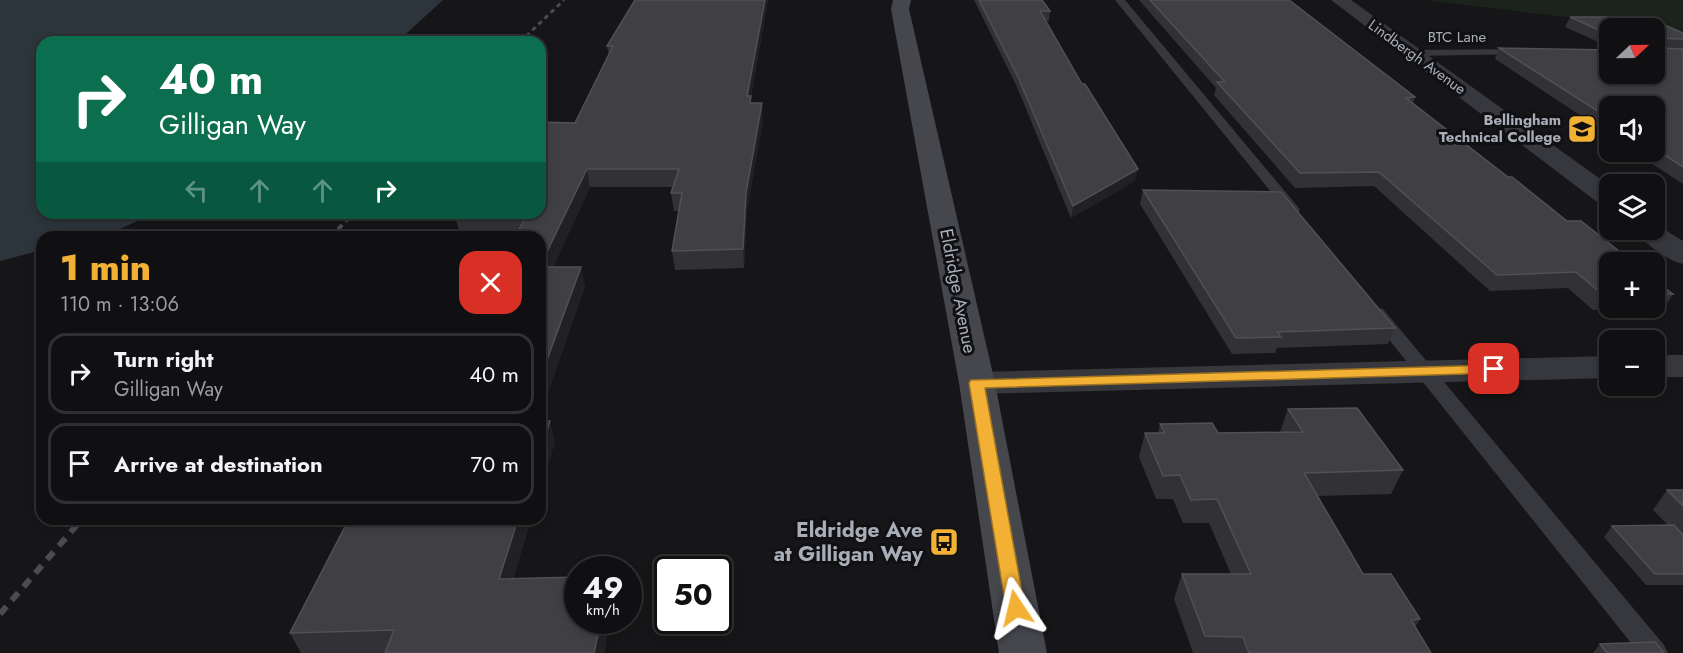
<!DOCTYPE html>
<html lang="en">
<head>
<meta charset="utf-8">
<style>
  body { margin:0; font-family:Jost,sans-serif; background:#19191b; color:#f1f3f6; height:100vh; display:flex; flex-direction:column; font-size:22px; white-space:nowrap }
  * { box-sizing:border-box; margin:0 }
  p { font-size:20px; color:#9c9d9f }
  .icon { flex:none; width:33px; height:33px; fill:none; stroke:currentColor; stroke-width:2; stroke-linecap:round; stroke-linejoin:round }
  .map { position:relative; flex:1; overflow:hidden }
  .panel { position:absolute; left:36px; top:231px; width:510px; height:294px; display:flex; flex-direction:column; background:#101012; border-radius:18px; box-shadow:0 3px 9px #0003,0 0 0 2px #303032 }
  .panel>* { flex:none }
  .banner { position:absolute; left:36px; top:36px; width:510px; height:183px; border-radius:18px; box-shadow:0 3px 9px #0003,0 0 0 2px #303032; background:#0b6e4f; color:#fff; overflow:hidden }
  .needle { width:39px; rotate:68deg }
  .buttons { position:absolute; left:1599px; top:18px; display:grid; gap:12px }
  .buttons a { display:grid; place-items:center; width:66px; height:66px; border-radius:12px; background:#101012; box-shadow:0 3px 9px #0003,0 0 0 2px #303032; font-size:30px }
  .speed { position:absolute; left:564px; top:556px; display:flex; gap:12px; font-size:30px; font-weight:700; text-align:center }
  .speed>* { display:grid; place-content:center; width:78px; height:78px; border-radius:50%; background:#101012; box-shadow:0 3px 9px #0003,0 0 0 2px #303032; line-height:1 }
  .speed small { font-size:15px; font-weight:400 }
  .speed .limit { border:3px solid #111; border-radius:9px; background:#fff; color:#111 }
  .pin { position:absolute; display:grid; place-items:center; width:51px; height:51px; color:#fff; margin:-26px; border-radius:12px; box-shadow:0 3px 9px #0006 }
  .me { position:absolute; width:66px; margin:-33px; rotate:350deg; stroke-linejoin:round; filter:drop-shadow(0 0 4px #0008) }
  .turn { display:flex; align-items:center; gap:21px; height:126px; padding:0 24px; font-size:27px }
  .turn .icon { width:78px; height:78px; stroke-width:2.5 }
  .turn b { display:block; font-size:42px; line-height:51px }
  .lanes { display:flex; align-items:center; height:57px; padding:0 24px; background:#0003; justify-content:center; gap:30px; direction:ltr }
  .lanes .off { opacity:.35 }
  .round { display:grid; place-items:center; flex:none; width:63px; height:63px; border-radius:18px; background:#19191b }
  .headline { display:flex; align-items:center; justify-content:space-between; height:102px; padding:0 24px }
  h1 { font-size:36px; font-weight:800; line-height:45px; color:#f2b134 }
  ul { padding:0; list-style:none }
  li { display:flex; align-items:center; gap:18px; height:81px; margin:0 12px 9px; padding:0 12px; border:3px solid #303032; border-radius:18px }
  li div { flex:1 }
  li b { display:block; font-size:22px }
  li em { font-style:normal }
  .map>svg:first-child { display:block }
  .green { fill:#1c231d }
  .water { fill:#2c353c }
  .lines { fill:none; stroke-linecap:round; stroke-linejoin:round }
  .service { fill:#37383d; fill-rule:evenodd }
  .minor { fill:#37383d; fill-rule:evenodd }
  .secondary { fill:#45474d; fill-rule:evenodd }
  .rail-far2 { stroke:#4a4c52; stroke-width:3; stroke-dasharray:4.5 4; stroke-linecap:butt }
  .rail-far1 { stroke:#4a4c52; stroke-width:4; stroke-dasharray:6 4.5; stroke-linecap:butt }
  .rail { stroke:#4a4c52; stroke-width:6; stroke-dasharray:10 8; stroke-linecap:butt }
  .wall { fill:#323236 }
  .shaded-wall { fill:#212124 }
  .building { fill:#3f3f44; stroke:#4f5156; stroke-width:1.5 }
  .route { fill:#f2b134; stroke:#9d7322; stroke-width:1.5 }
  .labels { text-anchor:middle; stroke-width:6; stroke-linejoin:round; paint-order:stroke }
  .far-street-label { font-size:15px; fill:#a8adb8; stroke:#111113 }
  .far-poi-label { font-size:15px; font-weight:bold; fill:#a8adb8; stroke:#111113; text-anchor:end }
  .street-label { font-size:18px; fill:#a8adb8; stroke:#111113 }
  .near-poi-label { font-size:21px; font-weight:bold; fill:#a8adb8; stroke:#111113; text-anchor:end }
</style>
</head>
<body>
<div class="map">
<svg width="1683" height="653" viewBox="0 0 1683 653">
  <rect width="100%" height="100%" fill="#161618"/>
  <!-- green -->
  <path class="green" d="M1425,0H1683V31Z"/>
  <!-- water -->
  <path class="water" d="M0,0H443L397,42H42V213H154L103,237H42V250L0,261Z"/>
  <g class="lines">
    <!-- service -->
    <g class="service">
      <path d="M1115,0H1125L1298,207L1300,210L1298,213H1288Z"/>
      <path d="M1523,49L1527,50V54L1413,56L1408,53L1413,50Z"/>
      <path d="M1377,308L1383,309L1664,645L1668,653H1639L1371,317L1368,313L1371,309Z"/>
    </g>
    <!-- minor -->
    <g class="minor">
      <path d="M1331,0H1351L1610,186V207L1601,205Z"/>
      <path d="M1654,223L1683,241V264C1666,260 1645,244 1635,230H1654Z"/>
      <rect x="1654" y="355" width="29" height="22"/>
      <path d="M1610,356V378L977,394L964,391L959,383L964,375L977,372Z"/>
    </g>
    <!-- secondary -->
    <path class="secondary" d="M893,0H911L909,9L995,383L1047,653H999L959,383L891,9Z"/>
    <!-- rail-far2 -->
    <path class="rail-far2" d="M520,42L564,0"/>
    <!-- rail-far1 -->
    <path class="rail-far1" d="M331,237L353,213"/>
    <!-- rail -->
    <path class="rail" d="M0,614L82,519"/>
  </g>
  <!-- wall -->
  <g class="wall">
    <path d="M635,0H768L751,96V103L763,119L747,211L744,268L675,270L672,251L679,211H674L671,193L674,187H590L553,267L585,286L540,415V237H461L456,220L575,123L609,55L607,46Z"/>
    <path d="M974,0H1042L1050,11L1049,21H1046L1135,181L1071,218L1017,87Z"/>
    <path d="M1139,0H1289L1415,97L1413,103L1610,262V308H1654V280L1673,294L1663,310H1593L1568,288L1490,291L1374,186L1295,188L1214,95L1216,88Z"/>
    <path d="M1570,17H1646L1683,33V184L1634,152H1654V106H1610V135L1495,59L1499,48L1610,50V74H1654V28H1610V47L1565,27Z"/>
    <path d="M1143,190L1395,328L1388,344L1277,348L1275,353L1232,354L1140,204Z"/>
    <path d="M1288,409L1403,470L1391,494L1317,496L1363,574L1420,619L1415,627L1431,653H1193L1174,599L1182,574H1231L1209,523H1183L1173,499H1156L1139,457L1145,433H1158L1160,424L1218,433L1280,432Z"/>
    <path d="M1667,490H1683V585H1646L1604,537L1612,526L1668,525L1653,510Z"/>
    <path d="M531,519L513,579L578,621H610L604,653H301L290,633Z"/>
    <path d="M1600,644L1664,653H1593Z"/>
  </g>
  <!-- shaded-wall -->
  <g class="shaded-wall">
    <path d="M765,0H768L748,111L747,96Z"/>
    <path d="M762,103L763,119L747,211L744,268L743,249L746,193Z"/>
    <path d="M587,169L590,187L544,286L540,266Z"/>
    <path d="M1138,169L1135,181L1071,218L1073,206Z"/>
    <path d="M581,267L585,286L540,415V379Z"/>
    <path d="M550,421L555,443L540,491V452Z"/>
    <path d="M518,519H531L506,601L499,579Z"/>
    <path d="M601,621H610L604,653H594Z"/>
  </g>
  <!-- building -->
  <g class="building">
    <path d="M635,0H765L747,96H751L750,103H762L746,193L743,249L672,251L682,193H671L679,169H587L540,266V237H515L524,220H456L460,213H540V122L575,123L613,46H607Z"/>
    <path d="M979,0H1042L1050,11H1040L1082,84H1085L1138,169L1073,206L1018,77Z"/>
    <path d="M1150,0H1289L1415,97L1406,98L1508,177H1512L1567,221H1581L1633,262H1610V294H1602L1576,272L1497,275L1379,172L1300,173L1217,82H1225Z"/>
    <path d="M1570,17H1646L1683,33V39L1658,38L1657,46L1659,48L1683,49V167L1654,148V106H1610V119L1499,48L1610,50V74H1654V28H1610V35Z"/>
    <path d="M1143,190L1281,192L1395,328L1277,332L1281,337L1236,338Z"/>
    <path d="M540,267H581L540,379Z"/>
    <path d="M1654,280L1673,294H1654Z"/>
    <path d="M1357,408L1403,470L1304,473L1363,574H1391L1420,619L1411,620L1431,653H1249L1243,637L1205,636L1182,574H1251L1217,499L1191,500L1180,475L1163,476L1145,433H1165L1160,424L1212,423L1218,433L1303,432L1288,409Z"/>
    <path d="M550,421L540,452V422Z"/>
    <path d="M1667,490H1683V506Z"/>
    <path d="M349,519H518L499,579L578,577V621H601L594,653H385L394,630L290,633Z"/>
    <path d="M1674,525L1683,535V574H1655L1612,526Z"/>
    <path d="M1655,642L1664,653H1607L1600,644Z"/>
  </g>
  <!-- route -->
  <path class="route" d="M1494,365L1502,369L1499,373L985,388L1025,608L1022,614L1016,616L1009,614L1006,608L969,383L971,380Z"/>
  <!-- icons -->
  <defs>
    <g id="university-square" transform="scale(1.5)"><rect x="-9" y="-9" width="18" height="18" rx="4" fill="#f2b134" stroke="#111113"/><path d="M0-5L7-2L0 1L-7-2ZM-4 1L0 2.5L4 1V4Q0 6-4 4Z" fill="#111"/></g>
    <g id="bus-square" transform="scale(1.5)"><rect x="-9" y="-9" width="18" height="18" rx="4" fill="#f2b134" stroke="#111113"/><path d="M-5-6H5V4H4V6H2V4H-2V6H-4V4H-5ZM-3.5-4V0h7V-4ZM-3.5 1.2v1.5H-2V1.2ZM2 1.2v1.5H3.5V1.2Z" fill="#111"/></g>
  </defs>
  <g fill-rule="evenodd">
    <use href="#university-square" x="1582" y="129"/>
    <use href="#bus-square" x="944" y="542"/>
  </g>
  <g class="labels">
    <!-- far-street labels -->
    <g class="far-street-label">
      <text x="1457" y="42">BTC Lane</text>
      <text transform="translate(1417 57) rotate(36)" y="5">Lindbergh Avenue</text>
    </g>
    <!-- far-poi labels -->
    <g class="far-poi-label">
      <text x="1561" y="125">Bellingham<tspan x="1561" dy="17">Technical College</tspan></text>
    </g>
    <!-- street labels -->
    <g class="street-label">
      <text transform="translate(958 291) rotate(79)" y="6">Eldridge Avenue</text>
    </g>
    <!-- near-poi labels -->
    <g class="near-poi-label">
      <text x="923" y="537">Eldridge Ave<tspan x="923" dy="24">at Gilligan Way</tspan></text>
    </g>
  </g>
</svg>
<div class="buttons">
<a><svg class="needle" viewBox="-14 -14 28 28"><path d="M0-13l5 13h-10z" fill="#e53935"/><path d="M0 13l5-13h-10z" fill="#9c9d9f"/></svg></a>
<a><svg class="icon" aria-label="sound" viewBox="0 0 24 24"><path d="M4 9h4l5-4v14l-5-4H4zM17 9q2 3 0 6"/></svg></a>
<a><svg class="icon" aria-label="layers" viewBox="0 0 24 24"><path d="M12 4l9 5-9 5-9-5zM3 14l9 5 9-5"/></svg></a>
<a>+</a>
<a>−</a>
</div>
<div class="speed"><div>49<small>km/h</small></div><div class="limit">50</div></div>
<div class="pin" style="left:1494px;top:369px;background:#d93025"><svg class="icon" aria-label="arrive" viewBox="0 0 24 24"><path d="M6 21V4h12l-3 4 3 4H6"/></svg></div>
<svg class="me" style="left:1016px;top:608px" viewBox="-20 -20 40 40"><path d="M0-17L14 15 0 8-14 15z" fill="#f2b134" stroke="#fff" stroke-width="4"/></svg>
<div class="banner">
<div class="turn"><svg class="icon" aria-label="right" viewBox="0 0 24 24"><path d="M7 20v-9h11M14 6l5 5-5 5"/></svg><div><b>40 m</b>Gilligan Way</div></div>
<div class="lanes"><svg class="icon off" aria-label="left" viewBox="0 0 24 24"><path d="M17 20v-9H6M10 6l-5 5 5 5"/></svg><svg class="icon off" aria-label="ahead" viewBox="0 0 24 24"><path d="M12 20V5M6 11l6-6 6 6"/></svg><svg class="icon off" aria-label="ahead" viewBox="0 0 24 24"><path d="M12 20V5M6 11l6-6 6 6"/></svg><svg class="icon" aria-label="right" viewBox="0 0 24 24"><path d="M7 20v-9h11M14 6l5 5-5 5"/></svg></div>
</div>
<section class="panel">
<div class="headline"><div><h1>1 min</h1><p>110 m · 13:06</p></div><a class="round" style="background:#d93025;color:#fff"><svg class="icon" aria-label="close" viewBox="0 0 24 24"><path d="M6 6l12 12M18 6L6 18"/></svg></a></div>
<ul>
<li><svg class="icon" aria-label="right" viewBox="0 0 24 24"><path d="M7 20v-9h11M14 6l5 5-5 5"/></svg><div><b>Turn right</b><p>Gilligan Way</p></div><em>40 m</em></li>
<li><svg class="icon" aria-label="arrive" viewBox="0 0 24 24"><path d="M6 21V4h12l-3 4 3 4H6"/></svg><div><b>Arrive at destination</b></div><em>70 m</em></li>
</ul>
</section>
</div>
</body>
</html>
